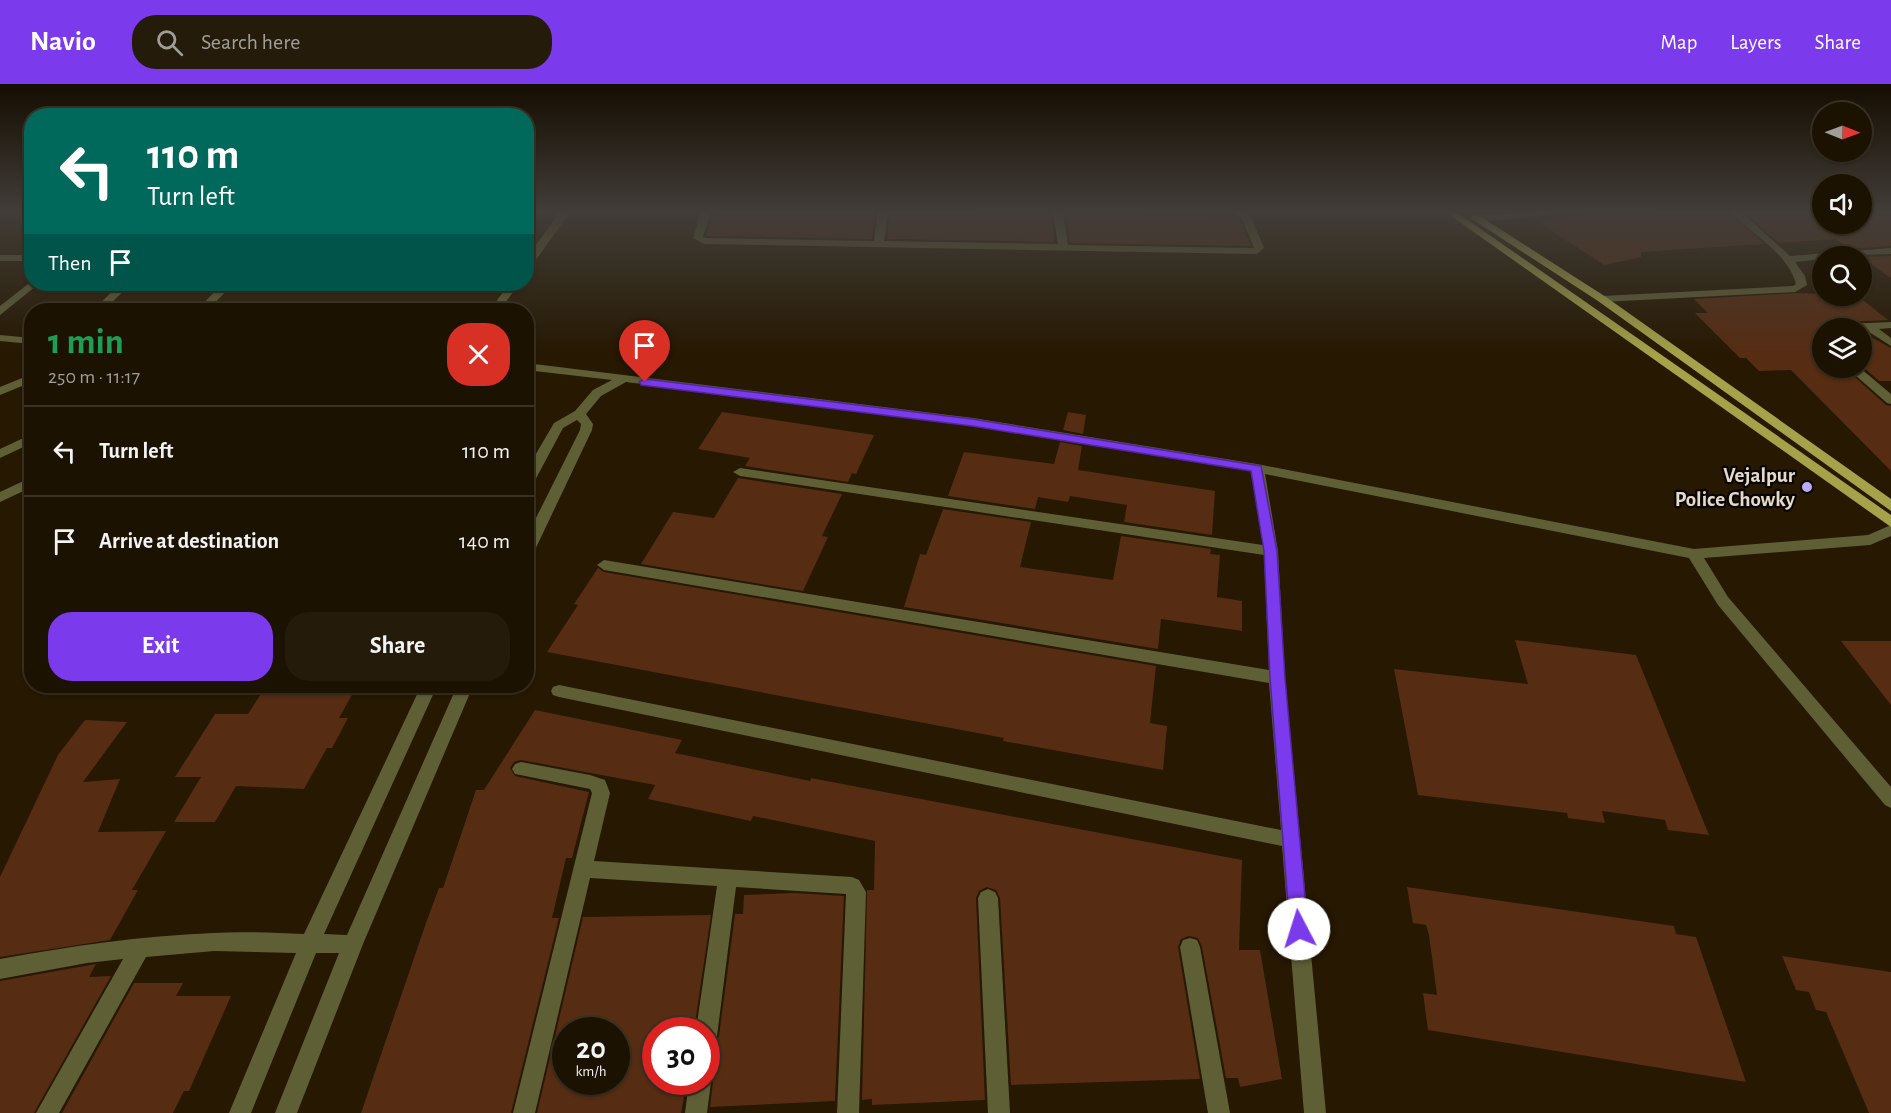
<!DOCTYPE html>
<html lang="en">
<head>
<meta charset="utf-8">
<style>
  body { margin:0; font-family:"Alegreya Sans",sans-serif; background:#251b0b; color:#f1f3f6; height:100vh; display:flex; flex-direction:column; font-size:22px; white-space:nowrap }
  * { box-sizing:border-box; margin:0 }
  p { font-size:20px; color:#a09e99 }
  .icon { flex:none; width:33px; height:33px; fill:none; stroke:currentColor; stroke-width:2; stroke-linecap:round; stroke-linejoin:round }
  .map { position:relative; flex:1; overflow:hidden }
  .details { position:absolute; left:24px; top:219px; width:510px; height:390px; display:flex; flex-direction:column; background:#1c1201; border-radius:24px; box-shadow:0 2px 4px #0004,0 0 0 2px #3a3223 }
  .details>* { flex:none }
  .hud { position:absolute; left:24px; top:24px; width:510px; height:183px; border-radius:24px; box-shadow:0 2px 4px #0004,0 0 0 2px #3a3223; background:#00695c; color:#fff; overflow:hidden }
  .needle { width:39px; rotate:91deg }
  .tools { position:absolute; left:1812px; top:18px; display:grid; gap:12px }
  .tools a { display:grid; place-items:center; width:60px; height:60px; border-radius:50%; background:#1c1201; box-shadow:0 2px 4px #0004,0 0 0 2px #3a3223; font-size:30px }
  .speed { position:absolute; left:552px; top:933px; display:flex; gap:12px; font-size:30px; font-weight:700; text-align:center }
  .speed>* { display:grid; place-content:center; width:78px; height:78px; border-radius:50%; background:#1c1201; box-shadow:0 2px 4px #0004,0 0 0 2px #3a3223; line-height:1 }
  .speed small { font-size:15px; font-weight:400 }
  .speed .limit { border:9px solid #d22; background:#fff; color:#111 }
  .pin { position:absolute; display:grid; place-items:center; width:51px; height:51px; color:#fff; margin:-62px -26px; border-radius:50% 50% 50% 0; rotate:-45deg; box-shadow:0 0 6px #0007 }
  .pin .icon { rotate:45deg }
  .me { position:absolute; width:66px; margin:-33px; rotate:355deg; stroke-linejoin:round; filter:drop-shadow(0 0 4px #0008) }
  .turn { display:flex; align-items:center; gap:21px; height:126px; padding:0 24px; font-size:27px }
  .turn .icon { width:78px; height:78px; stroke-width:2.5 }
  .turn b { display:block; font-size:42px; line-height:51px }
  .then { display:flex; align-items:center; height:57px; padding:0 24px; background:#0003; gap:12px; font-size:22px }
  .round { display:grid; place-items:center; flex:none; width:63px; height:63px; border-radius:24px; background:#251b0b }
  .headline { display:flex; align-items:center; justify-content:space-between; height:102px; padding:0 24px }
  h1 { font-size:36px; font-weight:700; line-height:45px; color:#1e9e55 }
  .cta { display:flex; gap:12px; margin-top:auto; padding:12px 24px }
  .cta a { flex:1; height:69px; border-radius:24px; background:#7c3aed; color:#fff; font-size:24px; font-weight:700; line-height:69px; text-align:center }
  .cta a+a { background:#251b0b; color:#f1f3f6 }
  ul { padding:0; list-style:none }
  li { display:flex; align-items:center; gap:18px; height:90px; padding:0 24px; border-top:2px solid #3a3223 }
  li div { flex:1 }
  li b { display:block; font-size:22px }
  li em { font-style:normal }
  header { display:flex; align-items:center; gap:36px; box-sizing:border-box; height:84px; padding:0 30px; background:#7c3aed; color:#fff }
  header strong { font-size:28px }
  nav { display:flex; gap:33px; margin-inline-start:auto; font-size:21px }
  .search { width:420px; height:54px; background:#251b0b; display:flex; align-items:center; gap:15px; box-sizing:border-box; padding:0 21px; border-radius:24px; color:#a09e99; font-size:22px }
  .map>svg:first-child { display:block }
  .building { fill:#562c12; fill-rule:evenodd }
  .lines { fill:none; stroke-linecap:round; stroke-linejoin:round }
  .minor { fill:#5f5f36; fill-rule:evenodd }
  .major { fill:#a4a349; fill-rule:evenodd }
  .route { fill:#7c3aed; stroke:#51269a; stroke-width:1.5 }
  .poi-dot { fill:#b9abf7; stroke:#0a0500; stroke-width:2 }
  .labels { text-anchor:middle; stroke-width:4.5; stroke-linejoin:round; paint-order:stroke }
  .poi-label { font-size:21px; font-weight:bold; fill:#e4dacb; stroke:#0a0500; text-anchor:end }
</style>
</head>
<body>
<header>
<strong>Navio</strong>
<div class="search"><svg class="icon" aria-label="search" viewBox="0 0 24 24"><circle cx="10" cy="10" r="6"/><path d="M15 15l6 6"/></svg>Search here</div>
<nav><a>Map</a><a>Layers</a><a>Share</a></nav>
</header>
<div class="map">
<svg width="1891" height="1029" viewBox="0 0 1891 1029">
  <rect width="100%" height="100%" fill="#261801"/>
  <!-- building -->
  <g class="building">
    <path d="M714,127H873L876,128L872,155L706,152Z"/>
    <path d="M1657,127H1728L1764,160L1641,168V173L1604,181L1538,138L1580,131H1661Z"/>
    <path d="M1743,127H1822V140H1862V127H1891V162L1849,165L1835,155L1779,159Z"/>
    <path d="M890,128L1051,131L1055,158L887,155Z"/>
    <path d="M1086,130L1236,133L1240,136L1251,162L1070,159L1066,131Z"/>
    <path d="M1891,172V194L1862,174V173Z"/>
    <path d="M1798,209L1858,212L1888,236L1824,239L1816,245L1822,249V284H1845L1886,321L1891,322V387L1791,286L1759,287L1746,274H1740L1695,229H1708L1694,215Z"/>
    <path d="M1862,248L1891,264V297H1879L1862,282Z"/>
    <path d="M722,328L874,351L856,390L852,389L848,398L745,382L750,374L698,365Z"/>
    <path d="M1068,328L1086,331L1083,350L1063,346Z"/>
    <path d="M1060,358L1082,362L1078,386L1215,407L1212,451L1124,438L1127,421L1070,412L1068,418L1038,413L1035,425L948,412L964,368L1054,380Z"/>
    <path d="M738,394L842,410L822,452L828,453L803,507L641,480L673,428L714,434Z"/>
    <path d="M943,425L1031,438L1020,483L1113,496L1121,452L1211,465L1210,470L1220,471L1217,513L1242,517V547L1161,535L1158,565L904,523L920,470L926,471Z"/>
    <path d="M598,484L604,488L1156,582L1150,639L1167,642L1163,686L1003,657L1004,654L547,568L578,521L574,520Z"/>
    <path d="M1515,556L1636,571L1709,751L1668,746L1665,736L1602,727L1605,739L1568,734L1567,729L1418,711L1394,585L1528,600Z"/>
    <path d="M1841,557H1891V621Z"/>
    <path d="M266,602H357L339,634H348L332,664H327L304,705L236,702L215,738H174L201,693H175L215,630H248Z"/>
    <path d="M535,626L682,656L675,669L810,697L811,694L1242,776L1239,866H1260L1282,995L1240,1003L1238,994H1226L1202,863L1198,854L1189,852L1181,855L1178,863L1200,995L1011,1001L1000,814L996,806L987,803L979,807L976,814L985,1016L872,1021V1015L862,1016L867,806H874L875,757L753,732L751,737L648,715L655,701L521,676L514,678L510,684L515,692L589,708L572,774H566L552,834H559L511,1029H361L427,836L439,804H443L476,706H484Z"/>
    <path d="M85,636L127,638L83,698L120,695L98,748L166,747L132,806H138L110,856L0,873V793L58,671Z"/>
    <path d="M1407,803L1674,842L1676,850L1696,853L1746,998L1428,946L1423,909L1437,911L1429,851L1426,841L1413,839Z"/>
    <path d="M794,809L844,812L835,1017L710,1023L713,998L706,988V964L715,960L719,952L735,830H743L744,811Z"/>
    <path d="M711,831L694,946H656V998H687L681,1029H537L583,833ZM566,946H616V998H566Z"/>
    <path d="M1782,872L1891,888V1029H1869L1826,928L1816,926L1809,908L1796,906Z"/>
    <path d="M96,880L89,893L111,892L34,1029H0V897Z"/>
    <path d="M134,899H183L176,912H231L189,1007H184L173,1029H62Z"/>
  </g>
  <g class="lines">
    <!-- minor -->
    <g class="minor">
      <path d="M561,127H571L530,184L526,185V174Z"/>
      <path d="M701,127H711L703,153L706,154L874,157L878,127H888L884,157L1058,160L1053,127H1063L1068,161L1254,164L1242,135L1232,127H1243L1251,133L1264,164L1257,170L704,160L693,154Z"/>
      <path d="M1533,127H1562L1557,130L1478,138L1473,135L1478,132Z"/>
      <path d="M1730,127H1740L1790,172L1891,164V170L1822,172V175L1795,178L1805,192L1807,201L1795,208L1602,218L1597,215L1602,212L1793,202L1796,200C1787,167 1751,151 1730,127Z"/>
      <path d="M26,130H32V136L23,135V131Z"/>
      <rect x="0" y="171" width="32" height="6"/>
      <path d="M32,197V200H37L36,202L0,231V222Z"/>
      <path d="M120,200H131L104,226H93Z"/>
      <path d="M222,200H233L208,226H197Z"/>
      <path d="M509,200H519L500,226H490Z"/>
      <path d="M1891,238V244L1879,245L1891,254V262L1866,246L1822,244V247L1818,244L1824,241Z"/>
      <path d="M0,251L32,254V260L0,257Z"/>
      <path d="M526,279L973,334L1257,380L1694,465L1868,451L1891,441V452L1870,461L1704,474L1728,513L1891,703V724L1885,721L1718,521L1689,474L1265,390L1278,467L1285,594L1326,1029H1304L1282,762L559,613L553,611L551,607L553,603L559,601L1281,746L1269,599L604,486L597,481L604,476L1269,586L1264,471L740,392L733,388L740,384L1263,461L1251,387L973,342L626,298L601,312L586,330L593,340L592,346L533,470L526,475V454L580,346L581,340L577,336L563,344L533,400L526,404V387L554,339L575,327L593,306L612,296L526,286Z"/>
      <path d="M1847,284H1860L1891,310V320L1887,319Z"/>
      <path d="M32,290V298L0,311V303Z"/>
      <path d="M32,350V359L0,374V365Z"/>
      <path d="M32,393V403L0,418V408Z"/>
      <path d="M421,602H437L324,850L347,851L457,602H473L363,860L297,1029H275L339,869H316L251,1029H229L296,869L214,867L146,873L59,1029H36L123,875L87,879L0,895V875C71,862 141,852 213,849C243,847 274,849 304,850Z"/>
      <path d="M521,678L590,691L605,696L610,709L594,777L852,793L859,796L866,808L859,1029H837L846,810L736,803L717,952L713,959L706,962V946H696L717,802L590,794L535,1029H513L592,709L590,705L515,690L512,685L515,680Z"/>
      <path d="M988,805L995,808L998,814L1010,1029H988L978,814L981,808Z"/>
      <path d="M1190,854L1197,856L1200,863L1230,1029H1208L1180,863L1183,856Z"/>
      <path d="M706,990L711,998L707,1029H685L689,998H706Z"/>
    </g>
    <!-- major -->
    <g class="major">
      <path d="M1444,127H1455L1891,431V443Z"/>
      <path d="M1472,131H1478L1606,213L1891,415V427L1598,217L1472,135Z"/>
    </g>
  </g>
  <!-- sky -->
  <linearGradient id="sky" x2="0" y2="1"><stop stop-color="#150d01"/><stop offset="0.47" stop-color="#413d38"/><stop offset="1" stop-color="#413d38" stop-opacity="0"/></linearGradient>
  <rect width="1891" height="271" fill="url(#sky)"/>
  <!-- route -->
  <path class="route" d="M645,295L972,335L1261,382L1277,467L1285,594L1308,845L1306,851L1299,854L1293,851L1290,845L1270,594L1264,467L1251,387L972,342L641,301L639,298Z"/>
  <!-- markers -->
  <circle class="poi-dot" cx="1807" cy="403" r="6"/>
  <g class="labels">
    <!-- poi labels -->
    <g class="poi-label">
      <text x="1795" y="398">Vejalpur<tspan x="1795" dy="24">Police Chowky</tspan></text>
    </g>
  </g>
</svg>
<div class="tools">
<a><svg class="needle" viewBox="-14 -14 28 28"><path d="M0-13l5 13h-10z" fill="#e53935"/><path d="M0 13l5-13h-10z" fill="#a09e99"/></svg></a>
<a><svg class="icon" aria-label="sound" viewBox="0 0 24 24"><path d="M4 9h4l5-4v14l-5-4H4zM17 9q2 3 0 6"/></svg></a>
<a><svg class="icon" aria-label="search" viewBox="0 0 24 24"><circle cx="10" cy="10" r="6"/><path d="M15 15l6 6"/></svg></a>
<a><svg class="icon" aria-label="layers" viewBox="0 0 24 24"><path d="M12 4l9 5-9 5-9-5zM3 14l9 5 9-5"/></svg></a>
</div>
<div class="speed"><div>20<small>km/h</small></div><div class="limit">30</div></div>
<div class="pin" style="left:645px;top:298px;background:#d93025"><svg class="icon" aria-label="arrive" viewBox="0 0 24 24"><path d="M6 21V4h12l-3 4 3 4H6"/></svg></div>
<svg class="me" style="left:1299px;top:845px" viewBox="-20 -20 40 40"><circle r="19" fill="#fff"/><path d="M0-13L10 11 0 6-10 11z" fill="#7c3aed"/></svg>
<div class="hud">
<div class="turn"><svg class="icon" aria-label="left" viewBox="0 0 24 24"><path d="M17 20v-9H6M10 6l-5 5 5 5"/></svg><div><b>110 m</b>Turn left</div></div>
<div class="then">Then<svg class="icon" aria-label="arrive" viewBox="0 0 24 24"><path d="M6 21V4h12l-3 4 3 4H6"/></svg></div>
</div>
<section class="details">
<div class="headline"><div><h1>1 min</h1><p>250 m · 11:17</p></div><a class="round" style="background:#d93025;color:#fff"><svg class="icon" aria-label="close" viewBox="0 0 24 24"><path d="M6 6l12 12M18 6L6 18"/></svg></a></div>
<ul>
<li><svg class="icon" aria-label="left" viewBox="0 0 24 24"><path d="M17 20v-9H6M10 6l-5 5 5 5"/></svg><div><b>Turn left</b></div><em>110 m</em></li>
<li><svg class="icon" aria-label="arrive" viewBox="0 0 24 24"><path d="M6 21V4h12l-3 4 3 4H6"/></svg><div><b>Arrive at destination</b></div><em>140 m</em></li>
</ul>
<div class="cta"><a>Exit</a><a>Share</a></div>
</section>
</div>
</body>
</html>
